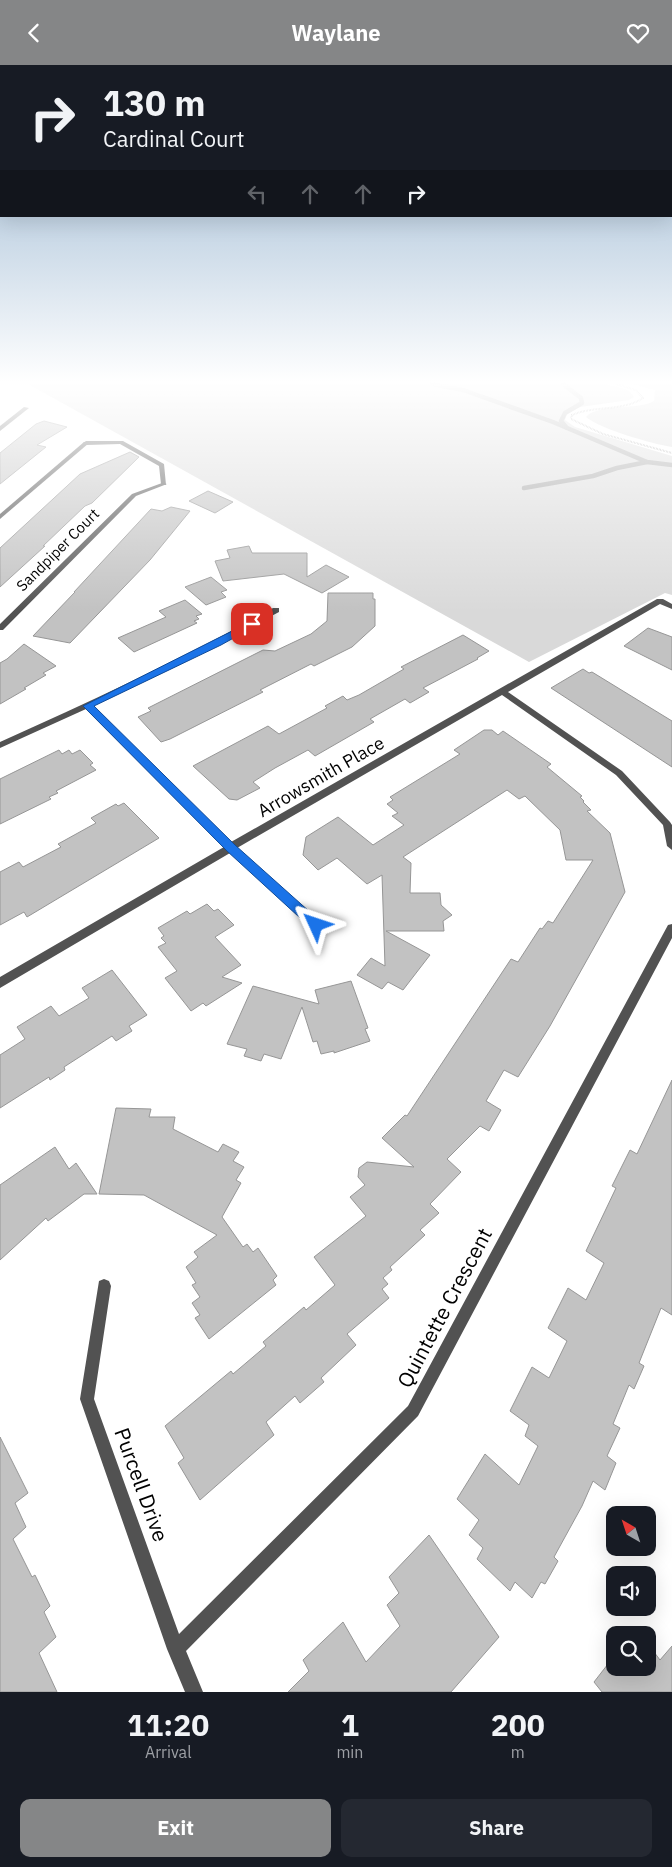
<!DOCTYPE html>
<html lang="en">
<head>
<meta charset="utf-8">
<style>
  body { margin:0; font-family:"IBM Plex Sans",sans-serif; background:#242831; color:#f1f3f6; height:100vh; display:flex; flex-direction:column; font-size:19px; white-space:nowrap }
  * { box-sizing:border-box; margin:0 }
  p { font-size:16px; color:#9ea1a6 }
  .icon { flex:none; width:28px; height:28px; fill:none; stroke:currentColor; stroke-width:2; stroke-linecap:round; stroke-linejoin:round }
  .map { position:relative; height:1627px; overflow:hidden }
  .drawer { display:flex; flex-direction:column; background:#171b24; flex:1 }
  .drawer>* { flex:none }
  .hud { position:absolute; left:0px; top:0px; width:672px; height:152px; box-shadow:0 5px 20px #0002; background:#171b24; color:#f1f3f6; overflow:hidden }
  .needle { width:32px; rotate:321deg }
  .tools { position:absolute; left:606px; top:1441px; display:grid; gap:10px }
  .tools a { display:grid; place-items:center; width:50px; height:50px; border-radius:10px; background:#171b24; box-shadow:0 5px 20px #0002; font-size:25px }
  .pin { position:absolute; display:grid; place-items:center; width:42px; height:42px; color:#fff; margin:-21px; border-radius:10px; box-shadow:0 2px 8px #0006 }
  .me { position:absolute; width:55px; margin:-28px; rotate:312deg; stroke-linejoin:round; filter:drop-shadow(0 0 4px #0008) }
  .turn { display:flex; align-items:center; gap:18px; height:105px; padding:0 20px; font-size:22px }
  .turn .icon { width:65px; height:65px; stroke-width:2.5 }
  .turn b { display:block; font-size:35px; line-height:42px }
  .lanes { display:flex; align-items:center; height:48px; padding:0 20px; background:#0003; justify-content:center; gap:25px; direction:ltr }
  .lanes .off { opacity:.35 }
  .eta { display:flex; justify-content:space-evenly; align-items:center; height:85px; text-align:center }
  .eta b { font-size:30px; font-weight:800; line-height:35px }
  .action { display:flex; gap:10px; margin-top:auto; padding:10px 20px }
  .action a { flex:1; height:58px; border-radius:10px; background:#858687; color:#fff; font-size:20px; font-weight:800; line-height:58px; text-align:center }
  .action a+a { background:#242831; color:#f1f3f6 }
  header { display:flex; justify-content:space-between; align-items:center; height:65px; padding:0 20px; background:#858687; color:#fff; font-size:22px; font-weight:800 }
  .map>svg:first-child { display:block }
  .green { fill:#d9d9d9 }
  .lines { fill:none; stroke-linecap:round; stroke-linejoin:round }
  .stream { stroke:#a0a0a0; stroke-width:4.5 }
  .building { fill:#c2c2c2; stroke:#969696 }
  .path { stroke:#747474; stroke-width:2; stroke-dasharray:0.5 1; stroke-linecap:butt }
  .service { fill:#525252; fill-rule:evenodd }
  .minor { fill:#525252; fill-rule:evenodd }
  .route { fill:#1a73e8; stroke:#114b97 }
  .labels { text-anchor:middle; stroke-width:5; stroke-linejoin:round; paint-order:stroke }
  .far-street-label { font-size:15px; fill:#000; stroke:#fff }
  .street-label { font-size:18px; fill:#000; stroke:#fff }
  .near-street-label { font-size:21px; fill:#000; stroke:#fff }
</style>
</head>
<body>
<header><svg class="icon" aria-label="back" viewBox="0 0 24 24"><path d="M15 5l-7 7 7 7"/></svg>Waylane<svg class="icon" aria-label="heart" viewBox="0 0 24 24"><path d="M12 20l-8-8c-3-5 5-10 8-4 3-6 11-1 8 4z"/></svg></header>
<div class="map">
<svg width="672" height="1627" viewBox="0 0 672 1627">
  <rect width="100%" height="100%" fill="#fff"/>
  <!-- green -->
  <g class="green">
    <path d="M28,319H606L628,325L634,332L629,335L580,342L567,349L565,355L575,362L672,391V530L665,528L529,597Z"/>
    <path d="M632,319H672V382C653,379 600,364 586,352C598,338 636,346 654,336L655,325Z"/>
  </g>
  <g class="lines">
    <!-- stream -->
    <g class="stream">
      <path d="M432,319L463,325L553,357L647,397L672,400"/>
      <path d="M563,319L581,333L582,338L565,348L561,356L566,362"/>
      <path d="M524,423L593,411L617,403L647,397"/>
    </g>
  </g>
  <!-- building -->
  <g class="building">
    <path d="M44,356L67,362L37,380L46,382L0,419V388L36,359Z"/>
    <path d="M130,387L139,392L92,438L85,441L43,481H45L0,522V483L80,409Z"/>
    <path d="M208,426L233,437L215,448L189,436Z"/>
    <path d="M171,442L190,446L150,495L70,578L33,571L75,527H74L151,444L162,446Z"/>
    <path d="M249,481L252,488H307V512L326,500L349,512L322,528L284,509L223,516L215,496L230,493L227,485Z"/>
    <path d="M211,512L227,525L221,527L226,532L206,540L185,522Z"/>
    <path d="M328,528H373V534H375V561L352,582L314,601L311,599L260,625L263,627L170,674L161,677L138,652L151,646L148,643L263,585L275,586L311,569L327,556Z"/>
    <path d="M185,535L202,549L196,551L199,554L194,556L197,558L134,587L118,573L166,552L159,546Z"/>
    <path d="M648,563L672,572V605L624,581Z"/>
    <path d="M463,570L489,586L477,593L478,594L423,623L429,627L410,638L405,634L370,654L374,657L315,691L308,685L275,703L253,717L260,723L237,735L229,734L193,701L268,661L279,669L327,643L325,641L343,631L347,635L359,630L404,604L401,602Z"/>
    <path d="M24,579L56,601L43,608L46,610L24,623L26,624L0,639V598L7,594Z"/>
    <path d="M583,604L589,608L592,607L672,656V702L551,623Z"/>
    <path d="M484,665H492L498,670L503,666L551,699L547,702L582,731L580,732L584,736L583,737L591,745L587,746L610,768L625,827L550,961L518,1012L504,1005L486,1036L501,1045L489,1066L480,1061L447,1094L461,1107L430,1139L439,1148L420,1165L425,1170L390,1202L392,1205L383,1213L388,1219L382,1224L389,1233L347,1269L356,1280L321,1313L324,1317L300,1338L295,1331L266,1357L274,1370L200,1435L178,1398L184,1393L165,1361L231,1306L233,1309L266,1281L263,1277L304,1242L306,1245L335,1220L314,1192L366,1151L350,1132L365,1120L358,1112L359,1103L367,1097L414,1102L382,1073L405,1050L407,1051L511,894L518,897L540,863L542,864L548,856L553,858L593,795H566L560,765L525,731L519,734L507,725L403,792L411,798L410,828H440L441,840L452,850L443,856L444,866H386L430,890L403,925L388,917L382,924L357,910L371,893L385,901L382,810L367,819L337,793L318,805L303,790L306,772L338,752L373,780L404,760L392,751L398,748L387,739L393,735L390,732L460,689L454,685Z"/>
    <path d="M59,685L62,689L69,685L72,689L80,685L93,698L90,700L96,705L56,726L58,728L49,732L51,734L0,759V714Z"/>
    <path d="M124,738L159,773L27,852L24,847L0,860V807L19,797L23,802L61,782L58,779L96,758L91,753L116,739L118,741Z"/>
    <path d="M207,839L214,846L218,844L234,860L215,872L241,900L222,912L242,918L206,941L203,938L191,946L165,913L177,906L158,882L166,878L161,873L164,871L158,863L187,846L190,849Z"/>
    <path d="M112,905L147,950L129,961L132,966L116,976L112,971L64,1002L65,1005L50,1015L49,1012L0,1043V990L25,974L17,962L51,941L59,951L89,933L82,923Z"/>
    <path d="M351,916L368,963L365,964L370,976L334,988V986L321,989L317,976L313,977L302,942L281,994L264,989L261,996L244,991L247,984L227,979L253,921L319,939L315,925Z"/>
    <path d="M672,1015V1250L661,1243L639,1298L644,1301L634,1324L629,1320L613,1359L620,1363L607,1391L616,1398L605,1425L593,1416L582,1441L554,1492L558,1496L545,1519L541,1517L532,1533L515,1517L510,1526L477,1494L483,1483L469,1470L479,1455L457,1434L485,1389L519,1420L538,1381L525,1371L529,1360L510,1346L532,1302L549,1313L567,1276L548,1263L568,1223L586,1235L604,1198L586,1186L616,1123L612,1121L630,1085L637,1089Z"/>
    <path d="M116,1043L151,1044L149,1052H175L173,1064L218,1087L223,1079L239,1087L233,1096L244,1102L236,1115L241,1118L222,1152L243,1182L247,1179L253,1187L258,1183L277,1211L273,1215L276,1220L209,1274L195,1253L200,1250L192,1238L200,1232L192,1220L196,1218L186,1202L198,1192L194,1187L217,1170L144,1130L99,1129Z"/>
    <path d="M55,1082L69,1104L76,1098L97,1129H84L48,1156L46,1153L0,1195V1120Z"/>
    <path d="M0,1372L28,1428L15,1438L26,1462L13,1474L32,1512L35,1510L50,1541L44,1547L56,1572L39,1588L57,1627H0Z"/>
    <path d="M429,1470L499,1572L451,1627H288L309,1606L303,1595L343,1557L366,1597L400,1561L387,1540L399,1528L389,1512Z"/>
    <path d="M648,1579L660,1595L672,1581V1627H602L594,1617L615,1590V1602H648Z"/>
  </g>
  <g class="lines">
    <!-- path -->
    <path class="path" d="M616,319L636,325L643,333C622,347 595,340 572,350L571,354L603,369L672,388"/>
    <!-- service -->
    <path class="service" d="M123,376L164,399L166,420L161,419L159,401L120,379L86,380L83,378L86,376Z"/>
    <!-- minor -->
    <g class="minor">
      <path d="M24,342L29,343L0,366V361Z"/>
      <path d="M84,377L89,378L0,454V449Z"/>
      <path d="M162,418L167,419L136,431L3,565H0V559L132,429Z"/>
      <path d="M657,534H663L672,539V544L660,539L508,627L622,706L670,757L672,760V785L667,781L663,760L616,710L502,630L237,783L319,856L320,859L319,862H311L230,788L0,923V912L224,782L86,644L0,683V677C93,635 185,593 273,543H279V547L177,601L93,641L231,777Z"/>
      <path d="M672,859V873L418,1351L186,1586L203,1627H185L167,1584L80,1334L99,1216L104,1214L109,1216L111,1221L94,1334L179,1569L408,1341L668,860Z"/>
    </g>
  </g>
  <!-- sky -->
  <linearGradient id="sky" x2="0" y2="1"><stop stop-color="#8baccb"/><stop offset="0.58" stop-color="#fff"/><stop offset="1" stop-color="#fff" stop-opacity="0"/></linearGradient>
  <rect width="672" height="547" fill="url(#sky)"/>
  <!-- route -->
  <path class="route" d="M252,556L255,557V561L221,580L94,641L235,780L320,856L321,860L320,863H311L227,786L83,641Z"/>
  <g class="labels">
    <!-- far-street labels -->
    <g class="far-street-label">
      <text transform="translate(58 485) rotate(-45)" y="5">Sandpiper Court</text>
    </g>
    <!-- street labels -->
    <g class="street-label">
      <text transform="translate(321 712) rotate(-30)" y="6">Arrowsmith Place</text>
    </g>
    <!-- near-street labels -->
    <g class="near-street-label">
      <text transform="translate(445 1243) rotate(-62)" y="7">Quintette Crescent</text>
      <text transform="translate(141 1420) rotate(70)" y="7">Purcell Drive</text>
    </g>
  </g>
</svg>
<div class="tools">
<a><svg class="needle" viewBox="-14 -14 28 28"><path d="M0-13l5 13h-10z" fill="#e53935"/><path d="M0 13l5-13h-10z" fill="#9ea1a6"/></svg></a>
<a><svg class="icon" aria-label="sound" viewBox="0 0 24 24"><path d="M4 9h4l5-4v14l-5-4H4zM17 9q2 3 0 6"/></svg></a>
<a><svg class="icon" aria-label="search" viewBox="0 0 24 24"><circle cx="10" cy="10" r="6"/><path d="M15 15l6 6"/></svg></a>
</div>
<div class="pin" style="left:252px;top:559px;background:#d93025"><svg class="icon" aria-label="arrive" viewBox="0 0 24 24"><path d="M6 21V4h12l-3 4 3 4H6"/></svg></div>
<svg class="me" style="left:316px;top:860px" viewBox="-20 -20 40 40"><path d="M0-17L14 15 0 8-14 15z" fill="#1a73e8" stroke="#fff" stroke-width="4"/></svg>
<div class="hud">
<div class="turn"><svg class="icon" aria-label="right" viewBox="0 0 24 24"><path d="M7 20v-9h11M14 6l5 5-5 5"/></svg><div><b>130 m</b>Cardinal Court</div></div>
<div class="lanes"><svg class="icon off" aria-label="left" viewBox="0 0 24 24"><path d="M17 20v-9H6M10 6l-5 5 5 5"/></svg><svg class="icon off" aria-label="ahead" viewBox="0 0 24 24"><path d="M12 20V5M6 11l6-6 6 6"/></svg><svg class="icon off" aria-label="ahead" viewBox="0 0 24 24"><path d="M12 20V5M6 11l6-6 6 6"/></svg><svg class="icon" aria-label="right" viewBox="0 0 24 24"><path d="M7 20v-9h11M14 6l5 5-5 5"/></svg></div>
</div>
</div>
<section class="drawer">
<div class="eta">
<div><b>11:20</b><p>Arrival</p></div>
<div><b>1</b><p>min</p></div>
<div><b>200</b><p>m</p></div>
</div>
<div class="action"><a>Exit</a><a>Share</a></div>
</section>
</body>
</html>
